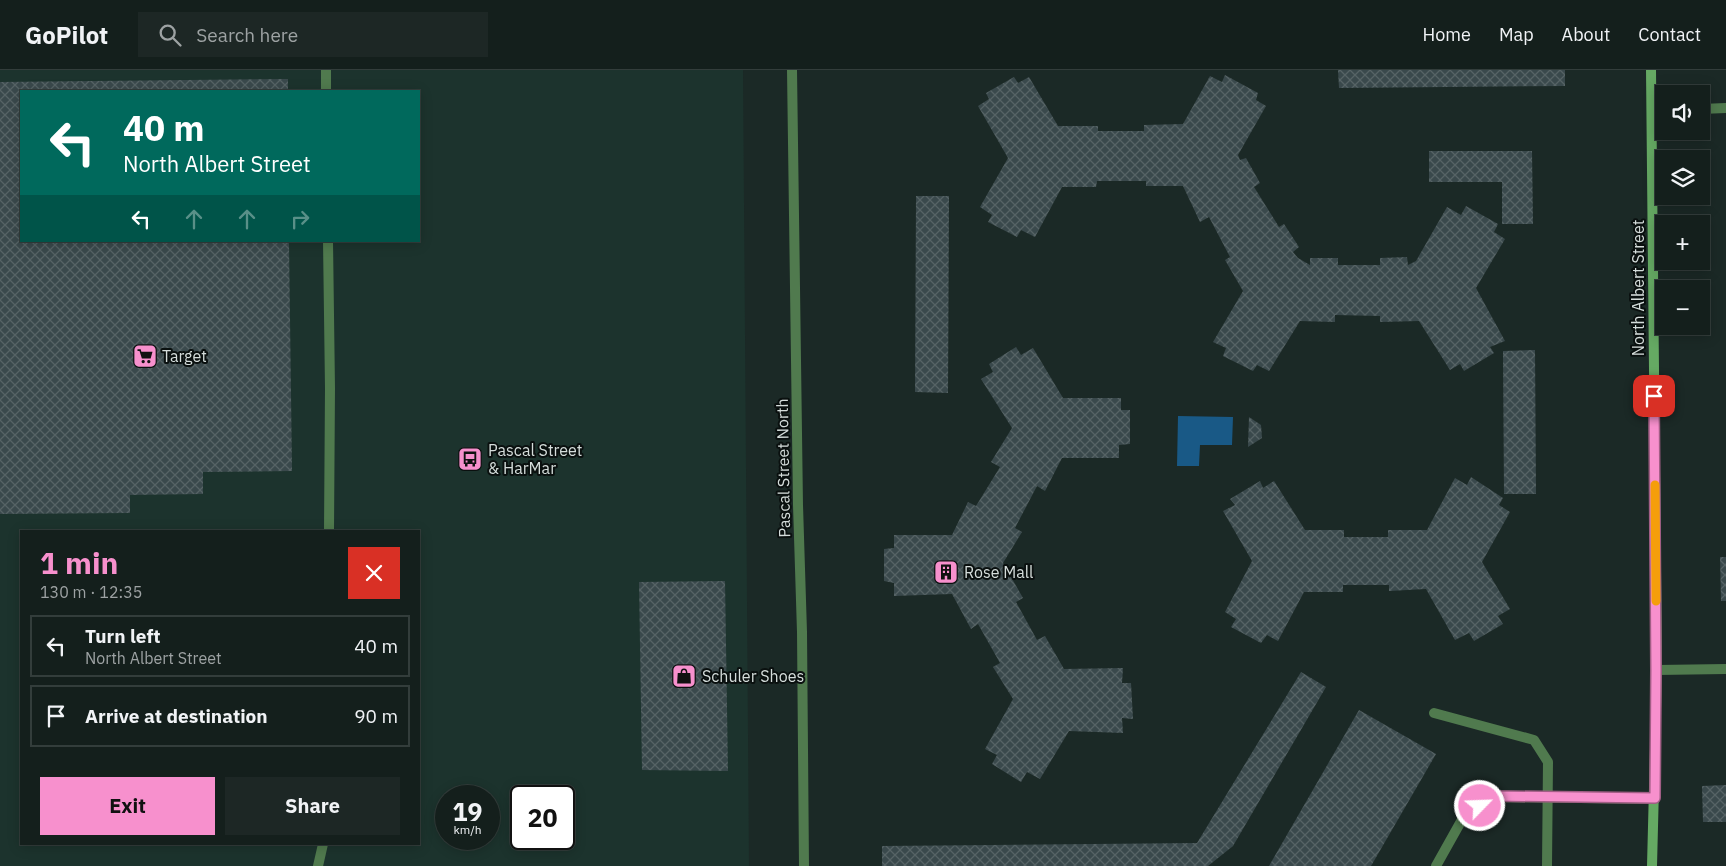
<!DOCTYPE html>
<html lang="en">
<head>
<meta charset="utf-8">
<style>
  body { margin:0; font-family:"IBM Plex Sans",sans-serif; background:#1d2725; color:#f1f3f6; height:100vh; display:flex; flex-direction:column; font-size:19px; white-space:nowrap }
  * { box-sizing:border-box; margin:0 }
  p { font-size:16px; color:#9da2a3 }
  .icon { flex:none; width:28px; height:28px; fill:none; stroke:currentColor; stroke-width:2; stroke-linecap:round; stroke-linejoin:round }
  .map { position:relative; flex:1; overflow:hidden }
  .sheet { position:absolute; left:20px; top:460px; width:400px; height:315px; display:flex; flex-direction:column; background:#141f1c; border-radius:0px; box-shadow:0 2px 12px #0003,0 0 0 1px #333d3b }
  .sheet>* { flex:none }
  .hud { position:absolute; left:20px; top:20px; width:400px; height:152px; border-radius:0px; box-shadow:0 2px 12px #0003,0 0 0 1px #333d3b; background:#00695c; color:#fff; overflow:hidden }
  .buttons { position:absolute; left:1655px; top:15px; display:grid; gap:10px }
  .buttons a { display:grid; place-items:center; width:55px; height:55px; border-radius:0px; background:#141f1c; box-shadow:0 2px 12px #0003,0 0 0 1px #333d3b; font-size:25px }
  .speed { position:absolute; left:435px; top:715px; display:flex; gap:10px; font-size:25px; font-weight:700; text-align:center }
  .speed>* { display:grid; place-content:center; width:65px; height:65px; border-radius:50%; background:#141f1c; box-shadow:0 2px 12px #0003,0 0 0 1px #333d3b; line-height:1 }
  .speed small { font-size:12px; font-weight:400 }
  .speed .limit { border:2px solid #111; border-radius:8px; background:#fff; color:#111 }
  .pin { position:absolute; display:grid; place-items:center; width:42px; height:42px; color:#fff; margin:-21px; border-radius:10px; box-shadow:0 2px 8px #0006 }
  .me { position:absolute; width:55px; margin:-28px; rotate:66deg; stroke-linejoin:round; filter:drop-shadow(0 0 4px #0008) }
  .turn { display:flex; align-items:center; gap:18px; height:105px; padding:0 20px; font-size:22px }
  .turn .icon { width:65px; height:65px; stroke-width:2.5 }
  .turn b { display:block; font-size:35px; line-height:42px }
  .lanes { display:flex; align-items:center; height:48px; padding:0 20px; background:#0003; justify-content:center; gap:25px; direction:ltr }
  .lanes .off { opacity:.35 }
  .round { display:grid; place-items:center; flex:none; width:52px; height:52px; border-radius:0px; background:#1d2725 }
  .head { display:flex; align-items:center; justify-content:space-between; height:85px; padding:0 20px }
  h1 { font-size:30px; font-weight:700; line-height:38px; color:#f790cd }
  .button { display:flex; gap:10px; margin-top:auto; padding:10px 20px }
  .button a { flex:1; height:58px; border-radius:0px; background:#f790cd; color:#111; font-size:20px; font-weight:700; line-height:58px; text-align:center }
  .button a+a { background:#1d2725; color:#f1f3f6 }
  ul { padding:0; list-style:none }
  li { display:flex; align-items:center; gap:15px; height:62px; margin:0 10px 8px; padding:0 10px; border:2px solid #333d3b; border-radius:0px }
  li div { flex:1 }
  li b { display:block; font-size:19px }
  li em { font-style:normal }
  header { display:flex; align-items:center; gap:30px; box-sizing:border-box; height:70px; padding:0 25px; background:#141f1c; border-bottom:1px solid #333d3b }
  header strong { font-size:24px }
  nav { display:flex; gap:28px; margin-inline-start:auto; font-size:18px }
  .search { width:350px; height:45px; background:#1d2725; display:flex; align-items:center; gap:12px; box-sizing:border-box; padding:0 18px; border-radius:0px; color:#9da2a3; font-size:19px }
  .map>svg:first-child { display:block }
  .built { fill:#1c332d; fill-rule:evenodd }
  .water { fill:#195986 }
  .building { fill:url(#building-cross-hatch) }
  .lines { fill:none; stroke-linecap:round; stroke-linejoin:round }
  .lane { stroke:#507a4e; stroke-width:10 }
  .street { stroke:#507a4e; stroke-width:10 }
  .secondary { stroke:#65a963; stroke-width:10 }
  .route-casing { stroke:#a15e85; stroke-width:12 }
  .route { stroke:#f790cd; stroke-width:9 }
  .slow { stroke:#f59e0b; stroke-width:9 }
  .labels { text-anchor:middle; stroke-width:4; stroke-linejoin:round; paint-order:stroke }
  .street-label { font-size:16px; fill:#d5dddb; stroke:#0a100f }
  .poi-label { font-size:16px; fill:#d5dddb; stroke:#0a100f; text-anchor:start }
</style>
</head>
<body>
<header>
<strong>GoPilot</strong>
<div class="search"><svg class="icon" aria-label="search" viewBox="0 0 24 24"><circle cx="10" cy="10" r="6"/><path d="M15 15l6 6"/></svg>Search here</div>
<nav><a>Home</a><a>Map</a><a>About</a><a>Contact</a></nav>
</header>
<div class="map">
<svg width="1726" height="796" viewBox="0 0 1726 796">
  <defs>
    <pattern id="building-cross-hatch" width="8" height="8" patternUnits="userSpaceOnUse" patternTransform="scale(1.25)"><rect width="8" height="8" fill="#3a494c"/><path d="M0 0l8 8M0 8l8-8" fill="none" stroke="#566365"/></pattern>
  </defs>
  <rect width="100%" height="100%" fill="#1b2926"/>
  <!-- built -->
  <path class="built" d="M0,0H743L749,796H0ZM21,21H419V171H21ZM21,461H419V774H21ZM446,726H489V769H446ZM521,726H564V769H521Z"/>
  <!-- water -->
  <path class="water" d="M1178,346L1233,347L1232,375H1200L1199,396H1177Z"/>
  <!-- building -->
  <g class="building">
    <path d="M1338,0H1565V16L1339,18Z"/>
    <path d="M1225,5L1258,23L1256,30L1266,36L1238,85L1240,90L1246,88L1260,113L1254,117L1279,157L1284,154L1299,177L1293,182L1298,188L1310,195V188H1338V195H1380V188L1407,187L1408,195L1416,191L1447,137L1461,145L1466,136L1498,154L1494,162L1505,169L1476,218L1505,271L1490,277L1494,283L1464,301L1460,294L1450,300L1419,251L1380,252V246L1335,245V252L1300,251L1269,301L1257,295L1253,301L1223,286L1226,278L1213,272L1243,221L1225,190L1230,187L1209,147L1200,152L1183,116H1146V111H1097L1096,117H1062L1035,167L1021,160L1017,167L988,152L992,145L980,137L1008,88L978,36L989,29L986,23L1014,7L1018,13L1029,7L1058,56H1098V61H1144V55L1183,54L1210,6L1222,12Z"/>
    <path d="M288,9V21H21V171H289L292,401L203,402V424L130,425V443L0,444V12Z"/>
    <path d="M1429,81H1532L1533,154H1502V112H1429Z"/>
    <path d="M916,126H949L948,323L915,322Z"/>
    <path d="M1016,277L1021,285L1033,278L1063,328H1121V340H1130V374L1119,375V388H1062L1045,421L1037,416L1015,458L1022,462L1003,493L1023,528L1016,532L1037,570L1045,566L1064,599L1123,598L1122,613H1131L1133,649L1122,648L1123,663L1069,661L1040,709L1027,702L1021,712L992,694L997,685L985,679L1013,629L993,597L1000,593L978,554L971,559L952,524L894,526V513L884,511V479L894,478V465H952L968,432L976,436L1000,397L991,392L1012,358L981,309L993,302L989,294Z"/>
    <path d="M1535,280L1536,424H1504L1503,281Z"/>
    <path d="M1249,347L1261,355L1262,368L1248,377Z"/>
    <path d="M1471,407L1503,428L1499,435L1510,442L1482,492L1510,539L1498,546L1503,554L1474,571L1469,563L1455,570L1426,519L1389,521V515H1343V522H1304L1278,571L1267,565L1261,573L1231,557L1236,549L1225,542L1252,491L1223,441L1235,435L1230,429L1260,411L1263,418L1274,411L1305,460H1344V467H1388V460H1427L1455,408L1467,415Z"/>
    <path d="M1720,487H1726V531H1721Z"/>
    <path d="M725,511L728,701L642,700L639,512Z"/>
    <path d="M1301,602L1326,617L1233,776L1208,796H882V776L1197,773Z"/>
    <path d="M1359,640L1436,684L1371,796H1269Z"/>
    <path d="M1726,715V752H1703L1702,716Z"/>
  </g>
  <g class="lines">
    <!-- lane -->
    <g class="lane">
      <path d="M326,0V21"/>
      <path d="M1701,39L1726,38"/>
      <path d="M1652,40H1664"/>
      <path d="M328,171L330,318L329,461"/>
      <path d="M1434,643L1534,670L1548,692L1547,796"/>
      <path d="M318,796L323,774"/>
      <path d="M1436,796L1464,746L1495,727L1655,729"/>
    </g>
    <!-- street -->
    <g class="street">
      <path d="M792,0L798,435L802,562L804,796"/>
      <path d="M1657,600L1726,599"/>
    </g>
    <!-- secondary -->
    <path class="secondary" d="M1651,0L1657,600L1652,796"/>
  </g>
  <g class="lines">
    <!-- route casing -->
    <g class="route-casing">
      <path id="route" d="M1480,736L1495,726L1655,728L1656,600L1654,326"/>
    </g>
    <!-- route -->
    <use href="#route" class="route"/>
    <!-- slow -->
    <path class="slow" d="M1655,415L1656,531"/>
  </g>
  <!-- icons -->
  <defs>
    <g id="supermarket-square" transform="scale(1.25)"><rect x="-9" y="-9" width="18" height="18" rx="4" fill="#f790cd" stroke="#0a100f"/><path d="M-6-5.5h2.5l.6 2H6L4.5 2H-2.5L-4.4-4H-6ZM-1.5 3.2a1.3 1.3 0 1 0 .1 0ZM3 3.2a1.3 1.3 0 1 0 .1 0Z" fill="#111"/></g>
    <g id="bus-square" transform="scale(1.25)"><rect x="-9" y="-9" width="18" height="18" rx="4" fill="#f790cd" stroke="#0a100f"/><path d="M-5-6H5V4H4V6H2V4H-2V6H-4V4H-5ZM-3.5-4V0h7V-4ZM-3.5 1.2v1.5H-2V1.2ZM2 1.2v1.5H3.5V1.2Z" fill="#111"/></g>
    <g id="building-square" transform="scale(1.25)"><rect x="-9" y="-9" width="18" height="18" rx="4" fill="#f790cd" stroke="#0a100f"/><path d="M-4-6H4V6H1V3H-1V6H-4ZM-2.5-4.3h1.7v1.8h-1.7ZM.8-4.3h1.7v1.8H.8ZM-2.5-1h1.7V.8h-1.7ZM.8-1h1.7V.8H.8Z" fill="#111"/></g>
    <g id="shop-square" transform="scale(1.25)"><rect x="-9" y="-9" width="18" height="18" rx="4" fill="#f790cd" stroke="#0a100f"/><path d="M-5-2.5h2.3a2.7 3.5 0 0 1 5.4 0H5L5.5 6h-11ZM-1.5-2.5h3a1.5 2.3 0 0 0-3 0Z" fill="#111"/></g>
  </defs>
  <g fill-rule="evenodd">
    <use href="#supermarket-square" x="145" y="286"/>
    <use href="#bus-square" x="470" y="389"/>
    <use href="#building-square" x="946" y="502"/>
    <use href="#shop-square" x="684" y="606"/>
  </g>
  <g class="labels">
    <!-- street labels -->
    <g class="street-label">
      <text transform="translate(1638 218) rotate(-90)" y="6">North Albert Street</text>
      <text transform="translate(783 398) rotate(-91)" y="6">Pascal Street North</text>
    </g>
    <!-- poi labels -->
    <g class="poi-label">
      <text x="162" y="292">Target</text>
      <text x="488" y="386">Pascal Street<tspan x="488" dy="18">&amp; HarMar</tspan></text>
      <text x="964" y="508">Rose Mall</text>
      <text x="702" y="612">Schuler Shoes</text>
    </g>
  </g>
</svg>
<div class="buttons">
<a><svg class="icon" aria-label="sound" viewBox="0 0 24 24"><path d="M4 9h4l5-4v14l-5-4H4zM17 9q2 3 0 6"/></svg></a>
<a><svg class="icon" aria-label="layers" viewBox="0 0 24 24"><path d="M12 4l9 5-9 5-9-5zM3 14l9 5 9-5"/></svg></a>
<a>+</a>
<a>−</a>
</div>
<div class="speed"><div>19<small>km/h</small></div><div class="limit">20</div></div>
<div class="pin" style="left:1654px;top:326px;background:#d93025"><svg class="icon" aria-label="arrive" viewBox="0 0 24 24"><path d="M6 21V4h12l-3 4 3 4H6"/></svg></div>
<svg class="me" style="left:1480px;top:736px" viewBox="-20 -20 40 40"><circle r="17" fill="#f790cd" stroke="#fff" stroke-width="3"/><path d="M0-11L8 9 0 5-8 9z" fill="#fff"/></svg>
<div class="hud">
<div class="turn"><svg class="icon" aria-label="left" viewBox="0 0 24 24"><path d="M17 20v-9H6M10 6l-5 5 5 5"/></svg><div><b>40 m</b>North Albert Street</div></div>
<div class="lanes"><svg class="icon" aria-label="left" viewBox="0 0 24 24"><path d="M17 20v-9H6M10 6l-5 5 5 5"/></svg><svg class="icon off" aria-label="ahead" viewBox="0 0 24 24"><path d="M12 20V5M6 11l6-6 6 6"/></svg><svg class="icon off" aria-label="ahead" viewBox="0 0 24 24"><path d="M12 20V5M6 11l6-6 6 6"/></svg><svg class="icon off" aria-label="right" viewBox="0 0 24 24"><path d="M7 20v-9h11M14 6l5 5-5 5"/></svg></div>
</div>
<section class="sheet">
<div class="head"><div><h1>1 min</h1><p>130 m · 12:35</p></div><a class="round" style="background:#d93025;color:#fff"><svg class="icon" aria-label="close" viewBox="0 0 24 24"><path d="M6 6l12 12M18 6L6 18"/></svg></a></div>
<ul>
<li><svg class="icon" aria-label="left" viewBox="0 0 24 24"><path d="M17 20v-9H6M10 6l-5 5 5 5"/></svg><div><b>Turn left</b><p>North Albert Street</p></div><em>40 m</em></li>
<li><svg class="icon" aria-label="arrive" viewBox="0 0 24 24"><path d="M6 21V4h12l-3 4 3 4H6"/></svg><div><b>Arrive at destination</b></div><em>90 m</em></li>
</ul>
<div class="button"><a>Exit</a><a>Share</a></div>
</section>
</div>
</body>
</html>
